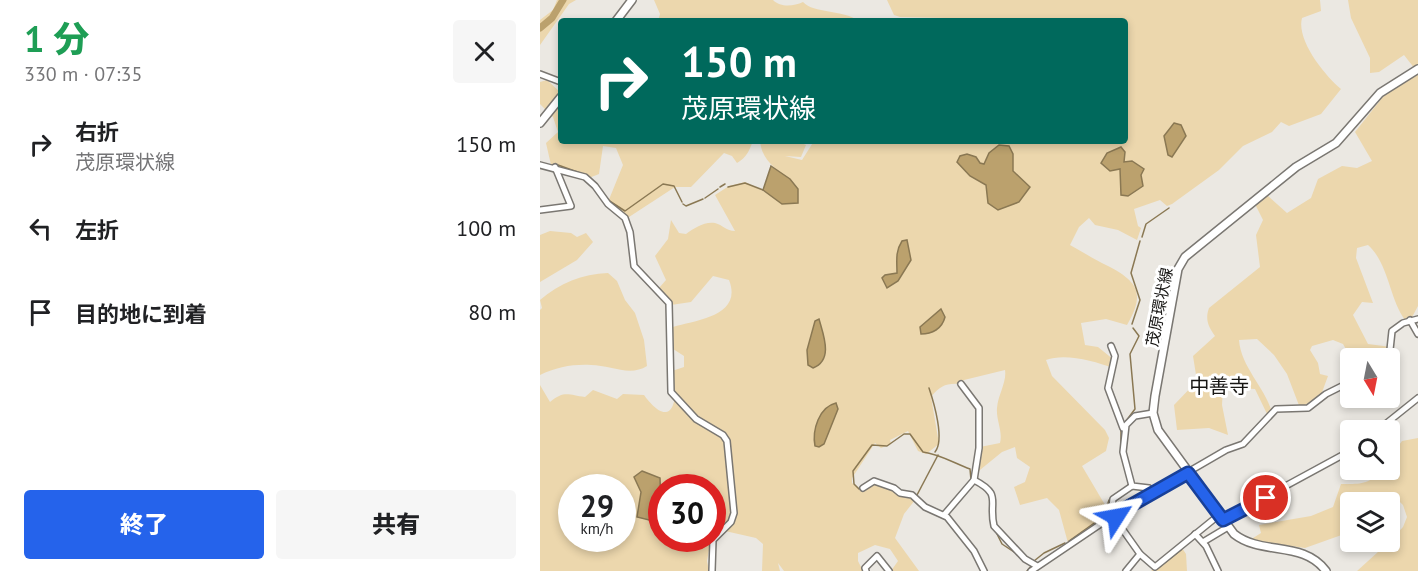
<!DOCTYPE html>
<html lang="ja">
<head>
<meta charset="utf-8">
<style>
  body { margin:0; font-family:"PT Sans","Noto Sans JP",sans-serif; background:#f6f6f6; color:#202124; height:100vh; display:flex; flex-direction:column; font-size:22px; white-space:nowrap }
  * { box-sizing:border-box; margin:0 }
  p { font-size:20px; color:#757577 }
  .icon { flex:none; width:33px; height:33px; fill:none; stroke:currentColor; stroke-width:2; stroke-linecap:round; stroke-linejoin:round }
  .map { position:relative; flex:1; overflow:hidden }
  .details { display:flex; flex-direction:column; background:#fff; width:540px }
  .details>* { flex:none }
  .banner { position:absolute; left:18px; top:18px; width:570px; height:126px; border-radius:6px; box-shadow:0 3px 9px #0003; background:#00695c; color:#fff; overflow:hidden }
  .needle { width:39px; rotate:170deg }
  .tools { position:absolute; left:800px; top:348px; display:grid; gap:12px }
  .tools a { display:grid; place-items:center; width:60px; height:60px; border-radius:6px; background:#fff; box-shadow:0 3px 9px #0003; font-size:30px }
  .speed { position:absolute; left:18px; top:474px; display:flex; gap:12px; font-size:30px; font-weight:700; text-align:center }
  .speed>* { display:grid; place-content:center; width:78px; height:78px; border-radius:50%; background:#fff; box-shadow:0 3px 9px #0003; line-height:1 }
  .speed small { font-size:15px; font-weight:400 }
  .speed .limit { border:9px solid #d22; background:#fff; color:#111 }
  .pin { position:absolute; display:grid; place-items:center; width:51px; height:51px; color:#fff; margin:-26px; border:3px solid #fff; border-radius:50%; box-shadow:0 2px 6px #0007 }
  .me { position:absolute; width:66px; margin:-33px; rotate:56deg; stroke-linejoin:round; filter:drop-shadow(0 0 4px #0008) }
  .turn { display:flex; align-items:center; gap:21px; height:126px; padding:0 24px; font-size:27px }
  .turn .icon { width:78px; height:78px; stroke-width:2.5 }
  .turn b { display:block; font-size:42px; line-height:51px }
  .round { display:grid; place-items:center; flex:none; width:63px; height:63px; border-radius:6px; background:#f6f6f6 }
  .overview { display:flex; align-items:center; justify-content:space-between; height:102px; padding:0 24px }
  h1 { font-size:36px; font-weight:800; line-height:45px; color:#1e9e55 }
  .action { display:flex; gap:12px; margin-top:auto; padding:12px 24px }
  .action a { flex:1; height:69px; border-radius:6px; background:#2563eb; color:#fff; font-size:24px; font-weight:800; line-height:69px; text-align:center }
  .action a+a { background:#f6f6f6; color:#202124 }
  ul { padding:0; list-style:none }
  li { display:flex; align-items:center; gap:18px; height:84px; padding:0 24px }
  li div { flex:1 }
  li b { display:block; font-size:22px }
  li em { font-style:normal }
  main { display:flex; flex:1; min-height:0 }
  .map>svg:first-child { display:block }
  .green { fill:#ecd7ad; fill-rule:evenodd }
  .water { fill:#bba16d; stroke:#8a7853; stroke-width:1.5 }
  .lines { fill:none; stroke-linecap:round; stroke-linejoin:round }
  .stream { stroke:#8a7853; stroke-width:1.5 }
  .river { stroke:#bba16d; stroke-width:7 }
  .minor-casing { stroke:#7a7772; stroke-width:8 }
  .major-casing { stroke:#7a7772; stroke-width:10 }
  .minor { stroke:#fff; stroke-width:5 }
  .major { stroke:#fff; stroke-width:7 }
  .route-casing { stroke:#184099; stroke-width:15 }
  .route { stroke:#2563eb; stroke-width:10 }
  .labels { text-anchor:middle; stroke-width:6; stroke-linejoin:round; paint-order:stroke }
  .street-label { font-size:16px; fill:#181715; stroke:#fff }
  .quarter-label { font-size:20px; fill:#181715; stroke:#fff }
</style>
</head>
<body>
<main>
<section class="details">
<div class="overview"><div><h1>1 分</h1><p>330 m · 07:35</p></div><a class="round"><svg class="icon" aria-label="close" viewBox="0 0 24 24"><path d="M6 6l12 12M18 6L6 18"/></svg></a></div>
<ul>
<li><svg class="icon" aria-label="right" viewBox="0 0 24 24"><path d="M7 20v-9h11M14 6l5 5-5 5"/></svg><div><b>右折</b><p>茂原環状線</p></div><em>150 m</em></li>
<li><svg class="icon" aria-label="left" viewBox="0 0 24 24"><path d="M17 20v-9H6M10 6l-5 5 5 5"/></svg><div><b>左折</b></div><em>100 m</em></li>
<li><svg class="icon" aria-label="arrive" viewBox="0 0 24 24"><path d="M6 21V4h12l-3 4 3 4H6"/></svg><div><b>目的地に到着</b></div><em>80 m</em></li>
</ul>
<div class="action"><a>終了</a><a>共有</a></div>
</section>
<div class="map">
<svg width="878" height="571" viewBox="0 0 878 571">
  <rect width="100%" height="100%" fill="#ebe8e2"/>
  <!-- green -->
  <g class="green">
    <path d="M17,0H36L29,4L0,45V20L13,10Z"/>
    <path d="M114,0H233C241,8 254,6 263,2C274,14 302,9 319,21H118L120,14Z"/>
    <path d="M347,0H780L781,11L762,18C756,40 785,76 801,89L781,114L749,126L741,122L732,132L703,146L679,170L632,204L627,206L620,200L594,209L598,226L601,228L597,240L578,230L555,225L549,218L539,227L530,245C543,252 555,260 568,266C597,281 606,293 587,325L566,319L541,323L545,345L558,347L574,360L573,368C554,361 525,353 506,360L512,376L565,430L569,438L566,451L542,466L568,510L565,517L528,543L519,510L507,498L480,505L474,487L485,482L490,467L477,458L475,447L462,452L435,474L440,447L460,443C463,431 456,420 457,408C458,395 467,382 465,370L424,380L420,384C406,383 400,386 391,397L399,444L386,454L378,451L368,431L350,440L351,444L341,448L335,443L312,478V483L321,490L334,482L369,494L375,500L364,514L355,538L379,571H351L358,561L350,549L335,545L318,553V561L323,571H244L238,563L240,571H222L223,544L216,538L185,531L173,538L172,488H122V538L171,539L167,561L169,571H0V385L10,402C24,390 29,395 45,397L53,390L77,399L83,394L104,395C109,402 126,423 133,405C137,396 133,381 132,371L144,367V356L130,347L133,327C157,320 203,316 189,280L173,276L151,302L131,305L119,288L126,280L115,256L128,239L131,220L139,233L146,234C154,228 165,221 175,223C183,225 186,231 195,231L175,195L189,186L205,182L235,197L251,183C238,169 222,162 220,141H257L266,145L261,157L245,156L262,160L274,141H585V21H450L451,19L360,17L354,15ZM32,488H82V538H32Z"/>
    <path d="M808,0H878V306L871,319L865,320C849,298 849,264 828,245L817,248L816,258L833,303L822,302L813,315L828,344L851,347L848,358H811L803,344L793,340L772,346L770,350L778,363L780,374L788,376L781,395L760,408L747,374L734,355L717,339L699,340C701,367 724,386 732,412L728,416L715,389L683,387L682,405L688,435L669,428L637,430L634,405L657,381L653,356L675,336C668,326 665,319 669,308L720,267L716,235L723,220L715,204L727,195L747,213L771,198L778,179L802,166L817,168L832,161L815,132L846,93L867,81L875,69L864,55L839,72L830,73V58L811,18Z"/>
    <path d="M7,80L21,93V141H213C209,151 207,157 197,163L192,156L184,153L151,187H135L89,217L68,202L83,165L76,148L63,146L59,174L49,178L11,165L6,143L18,132L13,117L0,104V82Z"/>
    <path d="M10,231L31,233L37,237L46,233L53,242L37,260L0,282V235Z"/>
    <path d="M68,273L77,281L85,300L95,313L104,340L107,366C90,377 70,365 51,365C34,364 16,367 0,375V310L2,308L0,300C20,283 42,274 68,273Z"/>
    <path d="M878,438V571H817L849,542L863,527L867,517L863,505L858,500L849,503L810,502V532L765,548L710,540L721,533L719,525L771,516L793,507L801,484C820,484 829,485 841,470H849V459L862,441Z"/>
    <path d="M642,548L646,554L647,571H611Z"/>
  </g>
  <!-- water -->
  <g class="water">
    <path d="M634,123L641,125L646,136L632,157L628,155L624,136Z"/>
    <path d="M459,145L469,146L473,154V171L490,187L479,202L458,210L448,203L446,185L430,176L417,162L420,156L427,154L436,157L440,163L444,164L449,153Z"/>
    <path d="M581,147L585,152L584,162L592,161L604,169L601,175L603,186L588,196L581,195L580,169L570,171L561,163L567,153Z"/>
    <path d="M231,166L250,179L258,189V203L242,204L223,190Z"/>
    <path d="M367,240L371,260L358,281L347,288L342,278L345,275L357,273C357,261 355,252 362,241Z"/>
    <path d="M401,309L405,317C402,329 392,334 381,334L380,327Z"/>
    <path d="M279,319C283,334 294,360 273,368L268,365L267,350L275,321Z"/>
    <path d="M296,403L298,409L284,444L279,447L275,446C272,430 279,407 296,403Z"/>
    <path d="M102,471L120,478L121,509L109,520L97,517L101,492L94,477Z"/>
  </g>
  <g class="lines">
    <!-- stream -->
    <g class="stream">
      <path d="M18,165L43,174"/>
      <path d="M47,176L57,184"/>
      <path d="M180,187L185,184"/>
      <path d="M188,187L205,183L223,190"/>
      <path d="M165,198L178,189"/>
      <path d="M68,200L85,211L123,184L134,186L142,202"/>
      <path d="M143,204L146,206L163,199"/>
      <path d="M602,237L606,224L629,208"/>
      <path d="M592,324L600,300L591,273L600,241"/>
      <path d="M389,388C394,403 405,440 395,452"/>
      <path d="M586,421L595,409L590,354L599,336L593,328"/>
      <path d="M581,430V443"/>
      <path d="M319,489L314,484L313,471L332,445L347,446L364,434H370L383,452C399,454 414,463 430,469L431,480"/>
      <path d="M377,495L398,455"/>
      <path d="M451,522L462,544L474,552"/>
      <path d="M529,541L564,516L569,500L588,485"/>
      <path d="M494,561L504,553L525,543"/>
      <path d="M609,565L617,569L641,550"/>
      <path d="M487,571L492,565"/>
    </g>
    <!-- river -->
    <path class="river" d="M0,28L12,18L23,0"/>
    <!-- minor casing -->
    <g class="minor-casing">
      <g id="minor">
        <path d="M0,74L21,82"/>
        <path d="M0,165L45,177L55,186L68,204L85,218L90,232L94,266L129,303L131,392L156,419L183,435L187,441L194,513L191,522L173,540L172,571"/>
        <path d="M0,210L31,206L15,167"/>
        <path d="M870,320L878,334"/>
        <path d="M571,346L575,356L568,388L583,428"/>
        <path d="M849,359L852,331L863,323L878,319"/>
        <path d="M613,413L595,416L586,425L583,452L592,486L609,488L614,493"/>
        <path d="M838,430L878,398"/>
        <path d="M434,480C463,495 448,501 454,526L485,559L497,566"/>
        <path d="M592,486L573,499L571,513L600,554L615,567L679,515"/>
        <path d="M323,488L334,481L354,488L360,493L372,495L385,507L407,517L434,551L444,571"/>
        <path d="M404,515L434,480L439,448V408L421,384"/>
        <path d="M683,520L810,451"/>
        <path d="M655,534L666,546L678,571"/>
        <path d="M663,542L688,527"/>
        <path d="M326,571L325,568L337,556L349,571"/>
        <path d="M491,571L574,515L686,450L703,444L736,409L768,408L786,394L810,382"/>
        <path d="M586,571L600,554"/>
      </g>
    </g>
    <!-- major casing -->
    <g class="major-casing">
      <g id="major">
        <path d="M76,21L92,0"/>
        <path d="M0,123L21,97"/>
        <path d="M786,571C763,540 722,556 694,534L618,430L613,413L615,396L638,269L645,257L756,167L796,143L840,93L878,69"/>
      </g>
    </g>
    <!-- minor -->
    <use href="#minor" class="minor"/>
    <!-- major -->
    <use href="#major" class="major"/>
  </g>
  <g class="lines">
    <!-- route casing -->
    <g class="route-casing">
      <path id="route" d="M576,517L574,515L648,473L683,520L726,498"/>
    </g>
    <!-- route -->
    <use href="#route" class="route"/>
  </g>
  <g class="labels">
    <!-- street labels -->
    <g class="street-label">
      <text transform="translate(619 307) rotate(-79)" y="6">茂原環状線</text>
    </g>
    <!-- quarter labels -->
    <g class="quarter-label">
      <text x="679" y="393">中善寺</text>
    </g>
  </g>
</svg>
<div class="tools">
<a><svg class="needle" viewBox="-14 -14 28 28"><path d="M0-13l5 13h-10z" fill="#e53935"/><path d="M0 13l5-13h-10z" fill="#757577"/></svg></a>
<a><svg class="icon" aria-label="search" viewBox="0 0 24 24"><circle cx="10" cy="10" r="6"/><path d="M15 15l6 6"/></svg></a>
<a><svg class="icon" aria-label="layers" viewBox="0 0 24 24"><path d="M12 4l9 5-9 5-9-5zM3 14l9 5 9-5"/></svg></a>
</div>
<div class="speed"><div>29<small>km/h</small></div><div class="limit">30</div></div>
<div class="pin" style="left:726px;top:498px;background:#d93025"><svg class="icon" aria-label="arrive" viewBox="0 0 24 24"><path d="M6 21V4h12l-3 4 3 4H6"/></svg></div>
<svg class="me" style="left:576px;top:517px" viewBox="-20 -20 40 40"><path d="M0-17L14 15 0 8-14 15z" fill="#2563eb" stroke="#fff" stroke-width="4"/></svg>
<div class="banner">
<div class="turn"><svg class="icon" aria-label="right" viewBox="0 0 24 24"><path d="M7 20v-9h11M14 6l5 5-5 5"/></svg><div><b>150 m</b>茂原環状線</div></div>
</div>
</div>
</main>
</body>
</html>
